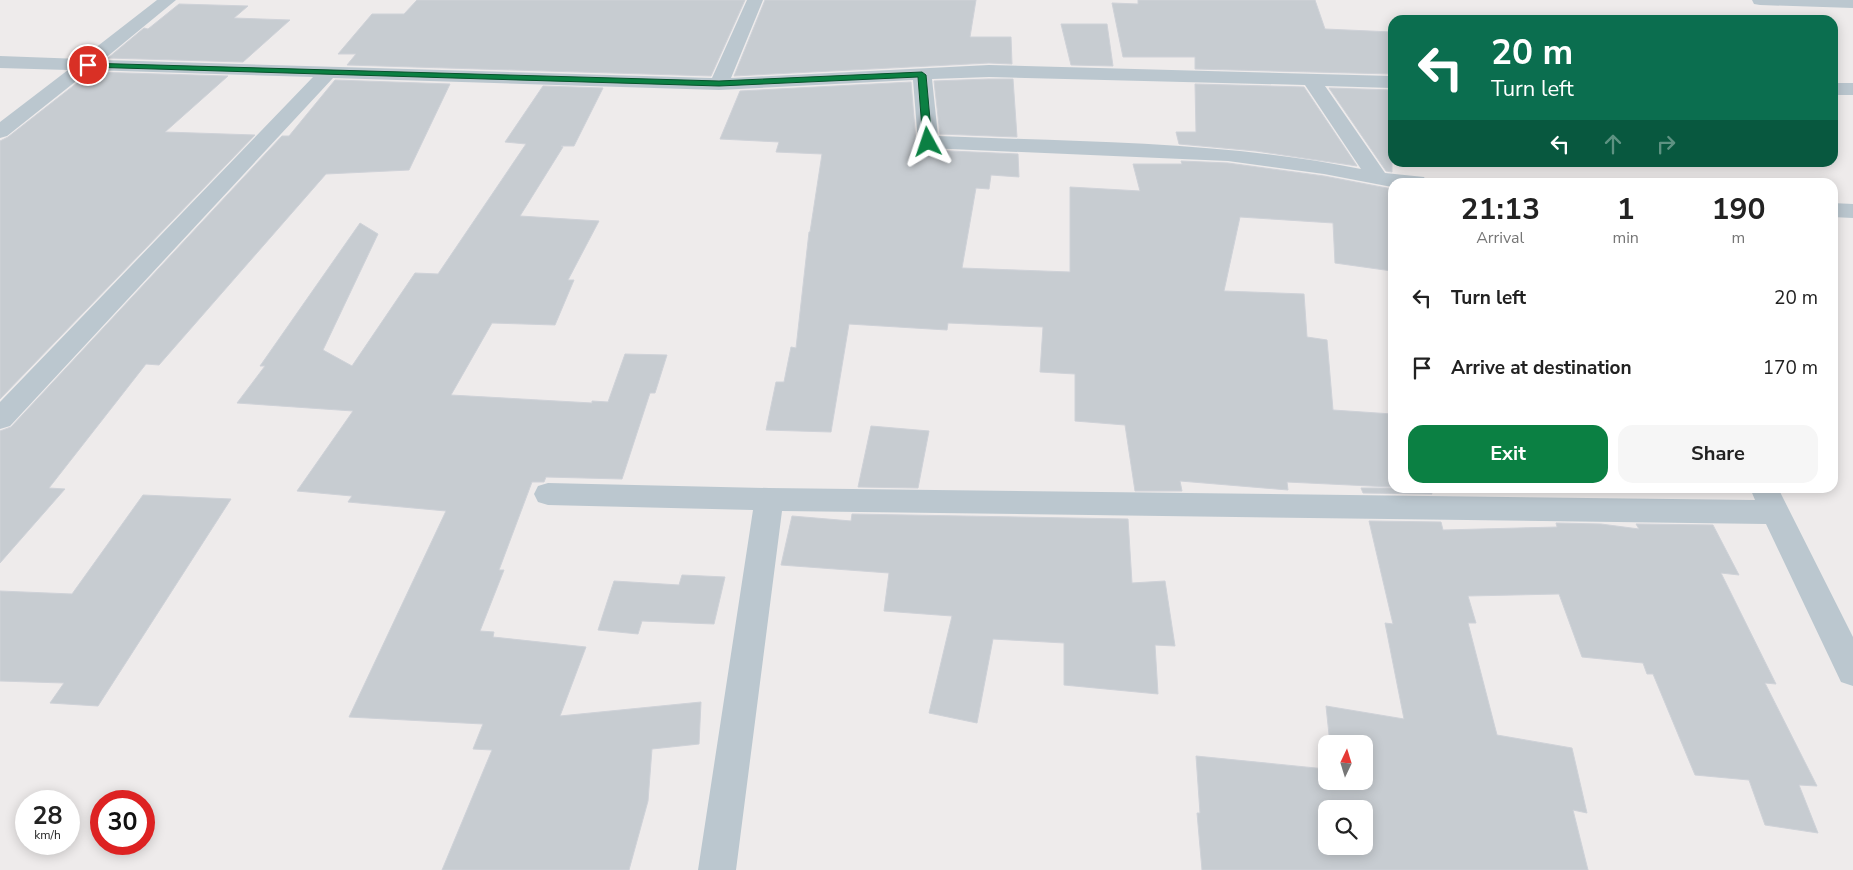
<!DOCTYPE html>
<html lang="en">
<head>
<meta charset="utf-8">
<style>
  body { margin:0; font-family:"Nunito Sans",sans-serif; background:#f6f6f6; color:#222; height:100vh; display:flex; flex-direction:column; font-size:19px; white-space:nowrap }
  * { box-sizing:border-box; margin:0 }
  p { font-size:16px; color:#767676 }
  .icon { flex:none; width:28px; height:28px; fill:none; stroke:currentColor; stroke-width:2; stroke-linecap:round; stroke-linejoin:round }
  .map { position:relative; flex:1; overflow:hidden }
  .sheet { position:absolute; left:1388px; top:178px; width:450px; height:315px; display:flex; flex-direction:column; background:#fff; border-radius:15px; box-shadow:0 2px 12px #0003 }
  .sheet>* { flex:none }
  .guide { position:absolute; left:1388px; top:15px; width:450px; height:152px; border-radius:15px; box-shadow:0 2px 12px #0003; background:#0b6e4f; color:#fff; overflow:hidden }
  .needle { width:32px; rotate:4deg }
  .fabs { position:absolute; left:1318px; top:735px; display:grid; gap:10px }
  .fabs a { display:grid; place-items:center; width:55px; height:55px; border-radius:10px; background:#fff; box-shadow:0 2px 12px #0003; font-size:25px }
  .speed { position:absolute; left:15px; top:790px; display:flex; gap:10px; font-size:25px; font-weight:700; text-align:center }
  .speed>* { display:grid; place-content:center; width:65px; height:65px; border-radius:50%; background:#fff; box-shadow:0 2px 12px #0003; line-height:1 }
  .speed small { font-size:12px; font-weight:400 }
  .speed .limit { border:8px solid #d22; background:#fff; color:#111 }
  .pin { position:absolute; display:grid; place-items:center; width:42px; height:42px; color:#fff; margin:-21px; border:2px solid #fff; border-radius:50%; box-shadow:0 1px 5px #0007 }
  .me { position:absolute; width:55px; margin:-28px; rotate:355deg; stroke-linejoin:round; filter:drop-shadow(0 0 4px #0008) }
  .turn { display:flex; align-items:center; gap:18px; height:105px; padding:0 20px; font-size:22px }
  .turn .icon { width:65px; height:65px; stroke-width:2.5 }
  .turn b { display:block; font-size:35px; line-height:42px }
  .lanes { display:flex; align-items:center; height:48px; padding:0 20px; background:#0003; justify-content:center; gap:25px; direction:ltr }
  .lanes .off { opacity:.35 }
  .eta { display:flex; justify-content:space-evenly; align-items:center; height:85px; text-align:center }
  .eta b { font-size:30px; font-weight:700; line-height:35px }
  .cta { display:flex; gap:10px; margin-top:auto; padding:10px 20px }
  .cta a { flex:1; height:58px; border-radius:15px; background:#0b8043; color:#fff; font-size:20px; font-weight:700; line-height:58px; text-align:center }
  .cta a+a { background:#f6f6f6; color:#222 }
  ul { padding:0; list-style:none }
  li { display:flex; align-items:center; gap:15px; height:70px; padding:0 20px }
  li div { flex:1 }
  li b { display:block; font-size:19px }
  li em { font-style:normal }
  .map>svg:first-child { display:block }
  .building { fill:#c7ccd1; stroke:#cfd2d8; fill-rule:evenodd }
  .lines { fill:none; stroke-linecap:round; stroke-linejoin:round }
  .minor { fill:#bbc7cf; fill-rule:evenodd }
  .route { fill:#0b8043; stroke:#07532c }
</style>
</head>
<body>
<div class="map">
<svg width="1853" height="870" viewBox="0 0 1853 870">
  <rect width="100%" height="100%" fill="#eeebeb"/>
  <!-- building -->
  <g class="building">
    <path d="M417,0H745L711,76L347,65L356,54H338L372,14H404Z"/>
    <path d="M765,0H976L970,37H1011L1012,64L989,63L734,76Z"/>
    <path d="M1138,0H1315L1325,29L1392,32V74L1195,69V57H1123L1112,3L1138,4Z"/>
    <path d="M179,4L248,6L234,18L290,20L243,62L108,58L144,28L148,29Z"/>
    <path d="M1061,24H1107L1113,66L1071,65Z"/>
    <path d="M91,72L228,76L165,132L255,135L0,399V141L8,137Z"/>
    <path d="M989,79H1013L1017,137L940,134L934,81Z"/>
    <path d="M335,80L450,84L409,170L326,174L159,365L146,364L49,488L65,489L0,563V431L11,427L282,136H289Z"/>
    <path d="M911,82L916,142L920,148L928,150L1018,154L1019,177L991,175L989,189L976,188L962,268L1070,272V187L1140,191L1133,164H1182L1181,161L1228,163L1324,176L1392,189V271L1335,263L1333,223L1240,217L1224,291L1304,294L1307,337L1327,340L1333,410L1392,414V487L1287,482L1288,490L1180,481L1182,491H1135L1125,425L1075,421V374L1040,372L1043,327L948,323L947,330L849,324L831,432L766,430L776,382H784L791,347L796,348L809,232H810L822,154L776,152L779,142L720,139L740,91Z"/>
    <path d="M1195,84L1304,87L1357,166L1256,151L1179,144L1176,132H1196Z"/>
    <path d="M543,86L603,88L574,146H561L563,147L520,216L599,221L568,280H574L555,325L492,323L451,395L592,403V401L608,402L625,354L667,355L655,393H650L622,479L546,477L544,482H532L499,570H504L480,631L494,632L493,637L586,647L560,716L701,702L699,744L652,749L648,801L629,870H442L492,750L473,749L483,724L349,717L446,511L348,502L352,496L297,491L353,411L237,403L265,366H260L360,223L378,234L323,350L352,366L415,273L438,274L526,144L505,142Z"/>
    <path d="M1329,88L1392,90V172L1386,171Z"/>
    <path d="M871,426L929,431L918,488L858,487Z"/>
    <path d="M1361,488H1430L1432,494L1363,493Z"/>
    <path d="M143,495L231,499L98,706L50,703L64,683L0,681V591L72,594Z"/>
    <path d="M852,514L1128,519L1132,583L1165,581L1175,646L1155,645L1158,694L1064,685V643L993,639L977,723L929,713L952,616L884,611L889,573L781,565L792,516L851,521Z"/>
    <path d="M1369,521L1441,522L1443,530L1557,527L1556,523L1601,524L1639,529L1636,524L1713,525L1739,575L1721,573L1776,684L1765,683L1817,786L1799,785L1818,833L1765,825L1749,780L1695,775L1653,674H1647L1643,663L1582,657L1559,594L1468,596L1476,623H1468L1497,735L1572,748L1587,813L1573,810L1588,870H1202L1197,813H1200L1196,756L1326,769V781H1364V744H1330L1326,706L1404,719L1385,623L1393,624ZM1326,809H1364V846H1326Z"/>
    <path d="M682,575L725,577L714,624L642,621L638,634L598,630L614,581L679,585Z"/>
  </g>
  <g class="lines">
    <!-- minor -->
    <g class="minor">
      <path d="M157,0H176L103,60L712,78L747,0H763L731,78L989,65L1392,76V88L1325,86L1385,173L1424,177L1427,182H1392V187L1324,174L1228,161L928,148L921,146L918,142L913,80L719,90L333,78L10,426L0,429V402L313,77L90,70L7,136L0,138V122L68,70L0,68V56L81,59ZM989,77L1305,85L1361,169C1222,141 1079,142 938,136L932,79Z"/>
      <path d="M1752,0H1853V8L1760,5L1754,4Z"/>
      <rect x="1832" y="83" width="21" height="12"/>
      <path d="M1832,203L1853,204V218L1832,217Z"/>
      <path d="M548,483L769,488L1755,500L1750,488H1778L1853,637V686L1841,682L1766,524L782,511L736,870H698L753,510L548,505L538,502L534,494L538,486Z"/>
    </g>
  </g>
  <!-- route -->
  <path class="route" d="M85,63L719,81L922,72L926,75L932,142L928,144L923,142L918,77L719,86L88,67L85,66Z"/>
</svg>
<div class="fabs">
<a><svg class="needle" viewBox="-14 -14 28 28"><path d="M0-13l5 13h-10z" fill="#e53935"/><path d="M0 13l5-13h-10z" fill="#767676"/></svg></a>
<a><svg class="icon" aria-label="search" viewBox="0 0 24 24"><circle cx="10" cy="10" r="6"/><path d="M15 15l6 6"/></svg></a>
</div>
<div class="speed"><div>28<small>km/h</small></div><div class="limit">30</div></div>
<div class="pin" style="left:88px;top:65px;background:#d93025"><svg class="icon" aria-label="arrive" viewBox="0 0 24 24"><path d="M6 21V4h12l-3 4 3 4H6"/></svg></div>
<svg class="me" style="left:928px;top:142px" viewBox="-20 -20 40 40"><path d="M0-17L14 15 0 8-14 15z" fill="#0b8043" stroke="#fff" stroke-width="4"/></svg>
<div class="guide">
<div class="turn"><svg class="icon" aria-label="left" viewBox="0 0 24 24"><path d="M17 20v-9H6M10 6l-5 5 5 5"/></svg><div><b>20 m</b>Turn left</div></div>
<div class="lanes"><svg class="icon" aria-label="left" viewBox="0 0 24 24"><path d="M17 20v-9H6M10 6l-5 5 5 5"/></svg><svg class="icon off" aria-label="ahead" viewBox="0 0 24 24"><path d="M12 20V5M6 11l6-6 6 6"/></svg><svg class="icon off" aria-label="right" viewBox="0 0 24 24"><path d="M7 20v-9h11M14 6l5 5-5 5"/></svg></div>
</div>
<section class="sheet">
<div class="eta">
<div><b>21:13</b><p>Arrival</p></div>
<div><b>1</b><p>min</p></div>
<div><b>190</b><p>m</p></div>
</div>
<ul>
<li><svg class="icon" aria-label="left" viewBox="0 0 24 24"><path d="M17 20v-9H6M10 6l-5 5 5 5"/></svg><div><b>Turn left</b></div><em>20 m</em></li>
<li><svg class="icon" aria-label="arrive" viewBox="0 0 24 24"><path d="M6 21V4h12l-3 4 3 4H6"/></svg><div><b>Arrive at destination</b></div><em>170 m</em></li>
</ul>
<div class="cta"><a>Exit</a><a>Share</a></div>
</section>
</div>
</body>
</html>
